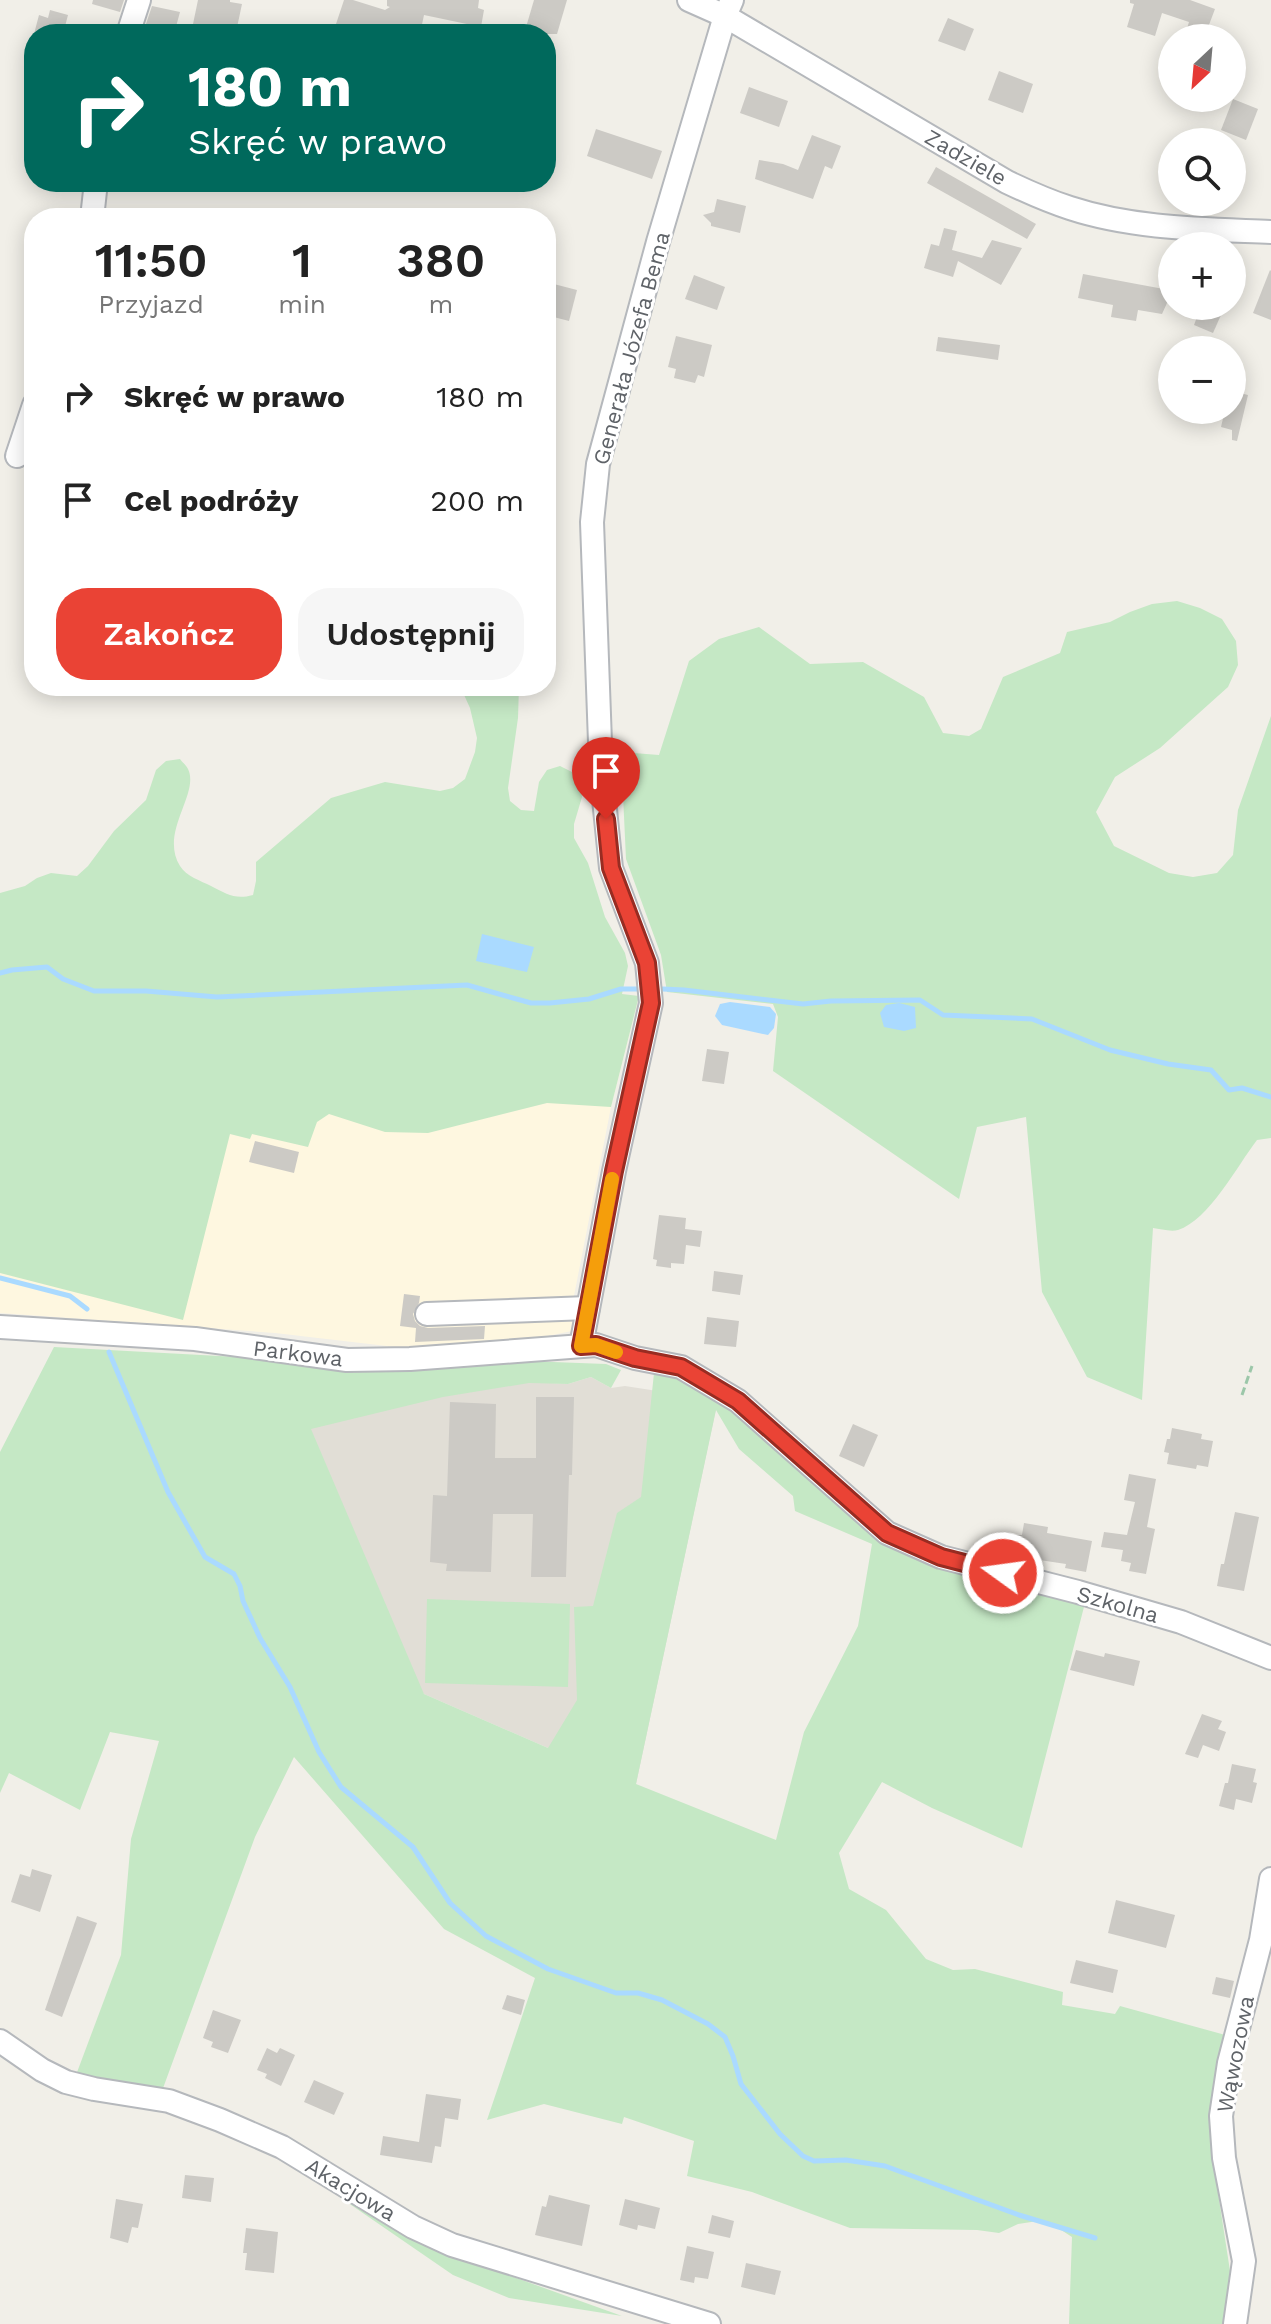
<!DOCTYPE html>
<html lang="pl">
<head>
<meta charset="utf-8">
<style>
  body { margin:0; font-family:"Work Sans",sans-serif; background:#f6f6f6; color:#222; height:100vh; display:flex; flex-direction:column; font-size:30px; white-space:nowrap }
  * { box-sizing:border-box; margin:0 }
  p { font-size:26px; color:#767676 }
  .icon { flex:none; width:44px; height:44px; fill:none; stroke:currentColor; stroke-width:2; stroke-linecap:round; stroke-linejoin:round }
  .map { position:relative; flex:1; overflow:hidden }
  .details { position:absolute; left:24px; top:208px; width:532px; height:488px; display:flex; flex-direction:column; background:#fff; border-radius:32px; box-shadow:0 4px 20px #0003 }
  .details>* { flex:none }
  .top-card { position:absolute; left:24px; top:24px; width:532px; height:168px; border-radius:32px; box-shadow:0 4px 20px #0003; background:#00695c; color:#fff; overflow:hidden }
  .needle { width:52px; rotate:206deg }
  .controls { position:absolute; left:1158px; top:24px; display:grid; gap:16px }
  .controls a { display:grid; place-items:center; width:88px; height:88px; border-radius:50%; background:#fff; box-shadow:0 4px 20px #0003; font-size:40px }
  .pin { position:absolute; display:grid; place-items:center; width:68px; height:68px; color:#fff; margin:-82px -34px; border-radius:50% 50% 50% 0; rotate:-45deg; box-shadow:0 0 8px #0007 }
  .pin .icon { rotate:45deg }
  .me { position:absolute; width:88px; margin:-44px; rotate:284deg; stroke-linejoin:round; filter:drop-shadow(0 0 6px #0008) }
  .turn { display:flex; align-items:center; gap:28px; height:168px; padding:0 32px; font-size:36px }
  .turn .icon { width:104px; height:104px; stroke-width:2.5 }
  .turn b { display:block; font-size:56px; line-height:68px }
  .eta { display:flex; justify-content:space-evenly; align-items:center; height:136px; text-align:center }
  .eta b { font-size:48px; font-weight:600; line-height:56px }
  .cta { display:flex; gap:16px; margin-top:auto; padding:16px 32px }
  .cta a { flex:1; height:92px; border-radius:32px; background:#ea4335; color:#fff; font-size:32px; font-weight:600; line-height:92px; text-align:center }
  .cta a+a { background:#f6f6f6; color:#222 }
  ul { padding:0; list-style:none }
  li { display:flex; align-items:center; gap:24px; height:104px; padding:0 32px }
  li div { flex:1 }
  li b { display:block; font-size:30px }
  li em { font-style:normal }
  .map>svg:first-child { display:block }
  .commercial { fill:#fef7e0 }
  .education { fill:#e1ded6 }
  .green { fill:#c5e8c5; fill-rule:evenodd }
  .water { fill:#aadaff }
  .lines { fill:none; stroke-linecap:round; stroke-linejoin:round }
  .stream { stroke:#aadaff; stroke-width:5 }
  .building { fill:#cccac5 }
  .minor-casing { stroke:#b5b8bc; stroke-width:26 }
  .path { stroke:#9cc7a9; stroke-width:3; stroke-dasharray:8 4; stroke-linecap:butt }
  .minor { stroke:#fff; stroke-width:22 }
  .route-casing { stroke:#982c22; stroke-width:20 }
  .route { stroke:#ea4335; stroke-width:14 }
  .slow { stroke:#f59e0b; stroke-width:14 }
  .labels { text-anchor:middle; stroke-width:6; stroke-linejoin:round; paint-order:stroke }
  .street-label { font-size:22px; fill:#5f6368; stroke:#fff }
</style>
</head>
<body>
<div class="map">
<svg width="1271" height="2324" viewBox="0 0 1271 2324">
  <rect width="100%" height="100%" fill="#f1efe8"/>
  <!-- commercial -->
  <path class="commercial" d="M639,996L611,1107L573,1301L572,1331L483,1349L404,1348L275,1333L0,1313V1076Z"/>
  <!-- education -->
  <path class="education" d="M129,1358L568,1384L591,1377L611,1388L625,1386L651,1390L716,1409L636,1784L548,1748L424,1694Z"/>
  <!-- green -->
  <g class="green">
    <path d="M1177,601L1200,608L1222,619L1236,641L1238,665L1228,687L1160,748L1115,777L1096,812L1114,846L1169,873L1193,877L1217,873L1233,855L1238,810L1271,716V1138L1257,1140C1237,1166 1209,1220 1178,1230C1171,1232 1160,1229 1153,1228L1142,1400L1087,1377L1042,1292L1026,1117L977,1127L959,1199L773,1071L778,1017L773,1004L667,992L661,955L626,859L621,752L659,755L689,661L719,639L759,627L810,664L863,662L924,697L943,733L969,736L981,729L1003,677L1060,653L1067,632L1110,622L1130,612L1152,604Z"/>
    <path d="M460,686H519L518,718L508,788L510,801L521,810L534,811L539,782L547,770L560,766L572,772L580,783L582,797L574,824V838L588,863L605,917L625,953L628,966L622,994L639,996L611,1107L547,1103L428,1133L385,1132L329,1114L317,1122L308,1147L252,1134L250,1139L230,1134L183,1320L0,1273V893L25,886L37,878L51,873L77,876L88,866L114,831L146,800L156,770L166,761L180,759C182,762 186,765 188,769C200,794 159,832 180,866C186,876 201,881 211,886C227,894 235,900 253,895L256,881V862L331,798L385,782L440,791L453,788L465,779L475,752L477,738L470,708Z"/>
    <path d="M54,1347L350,1363L526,1361L606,1364L621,1370L611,1388L591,1377L568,1384L529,1383L443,1397L311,1429L424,1694L548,1748L577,1700L574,1607L593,1606L617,1513L641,1497L654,1373L689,1380L722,1399L874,1531L904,1553L1085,1603L1022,1848L932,1808L882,1782L839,1853L849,1889L886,1910L926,1959L953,1970L975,1969L1063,1992L1062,2005L1115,2014L1120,2006L1229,2036L1213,2160L1230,2271L1223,2324H1069L1072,2237L1055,2226L1038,2221L1018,2224L999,2233L977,2230L850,2228L752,2192L687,2176L694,2141L624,2117L622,2124L544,2104L487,2120L535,1978L444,1929L294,1757L255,1837L162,2091L76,2075L121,1955L131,1839L159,1741L110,1732L80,1810L9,1773L0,1793V1452ZM716,1410L739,1449L793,1496L795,1511L872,1544L858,1626L804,1732L776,1840L636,1784Z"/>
    <path d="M427,1599L570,1604L568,1687L425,1683Z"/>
    <path d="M293,2165L444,2252L622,2316L509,2298L453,2275Z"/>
  </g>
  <!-- water -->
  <g class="water">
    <path d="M482,934L534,947L527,972L476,961Z"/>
    <path d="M730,1002L770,1007L776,1014L774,1028L768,1035L722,1025L715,1016L720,1004Z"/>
    <path d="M899,1003L915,1007L916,1028L904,1031L884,1027L880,1013L886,1005Z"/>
  </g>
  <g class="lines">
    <!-- stream -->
    <g class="stream">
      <path d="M0,973L12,970L47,967L63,979L94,991H146L217,997L467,985L531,1003H550L589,999L621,989H641"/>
      <path d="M663,989L684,990L803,1004L831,1001L920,1000L943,1015L1032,1019L1110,1050L1168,1064L1211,1070L1229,1090L1242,1088L1271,1097"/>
      <path d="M0,1278L70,1296L87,1309"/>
      <path d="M109,1352L168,1492L205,1557L234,1574L240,1586L243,1601L260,1638L290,1687L319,1752L341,1787L413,1847L450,1903L486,1936L548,1969L616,1993H638L662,2000L708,2024L725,2037L733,2056L741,2084L780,2134L803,2156L814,2161L846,2160L885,2166L1019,2215L1095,2238"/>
    </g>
  </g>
  <!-- building -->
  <g class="building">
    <path d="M93,0H124L120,12L92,4Z"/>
    <path d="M198,0H230V2L242,4L236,32L193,24Z"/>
    <path d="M344,0H353L385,10L390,7L387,6V0H479L478,8L484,10L481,27L424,15L420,34H366L336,24Z"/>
    <path d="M534,0H567L557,34H524Z"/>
    <path d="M1130,0H1190L1215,9L1204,38H1184L1189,22L1162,13L1155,36L1127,27L1134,4L1130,3Z"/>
    <path d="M152,6L180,12L174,34L145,27Z"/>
    <path d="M50,10L68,15L63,34H34L39,15L48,18Z"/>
    <path d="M948,18L974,29L965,51L938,41Z"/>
    <path d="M999,71L1033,84L1023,113L988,100Z"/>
    <path d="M749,87L788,101L779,127L740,113Z"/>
    <path d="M1233,99L1258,109L1246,140L1221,130Z"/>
    <path d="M596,129L662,151L652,179L587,156Z"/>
    <path d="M812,135L841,146L832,169L825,166L813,199L755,179L759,160L783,164L798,170Z"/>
    <path d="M936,167L1036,224L1027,239L927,183Z"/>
    <path d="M717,199L746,206L740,233L711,226V223L703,215L714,212Z"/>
    <path d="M944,228L957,231L952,250L982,258L992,240L1022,248L1001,285L958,261L953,277L924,268L931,244L939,246Z"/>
    <path d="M1270,270L1271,271V320L1253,313Z"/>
    <path d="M1083,274L1169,290L1167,303L1162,314L1138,310L1136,321L1111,317L1113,305L1078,298Z"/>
    <path d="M694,275L725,287L717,310L685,299Z"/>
    <path d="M546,282L577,290L569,321L546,315Z"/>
    <path d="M1201,306H1225L1213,333L1194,325Z"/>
    <path d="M676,336L712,345L704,377L698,375L695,383L674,378L676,369L668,367Z"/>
    <path d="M938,337L1000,345L998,360L936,351Z"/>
    <path d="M1232,391L1248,395L1237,441L1232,440V430L1221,427L1225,410H1232Z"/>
    <path d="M707,1049L729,1052L724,1084L702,1081Z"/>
    <path d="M255,1141L299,1152L294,1173L249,1162Z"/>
    <path d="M659,1215L686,1218L685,1229L702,1231L700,1247L686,1245L684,1264L671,1263V1268L656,1266L657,1260L653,1259Z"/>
    <path d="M714,1271L743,1275L740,1295L712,1291Z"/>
    <path d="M404,1294L420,1296L419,1303L413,1314L415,1321L420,1326L428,1328L485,1326L484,1339L415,1342L416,1328L400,1326Z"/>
    <path d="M707,1317L739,1321L736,1347L704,1344Z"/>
    <path d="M536,1397H574L572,1475H569L566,1577H531L533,1514H493L491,1572L446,1571L447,1564L430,1562L433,1495L447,1496L450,1402L496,1404L495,1458H536Z"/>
    <path d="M853,1424L878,1435L864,1467L839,1456Z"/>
    <path d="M1172,1428L1202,1434L1201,1439L1213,1441L1208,1467L1197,1465L1196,1469L1167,1464L1169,1453L1164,1452L1167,1439H1170Z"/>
    <path d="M1129,1474L1156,1479L1147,1527L1155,1529L1146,1574L1129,1571L1131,1563L1121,1561L1123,1550L1101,1547L1104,1532L1127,1535L1135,1502L1124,1500Z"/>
    <path d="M1235,1512L1259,1517L1244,1591L1217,1586L1221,1564H1224Z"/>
    <path d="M1024,1523L1048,1527L1047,1533L1092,1541L1086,1572L1065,1568L1066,1564L1013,1556L1017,1535H1022Z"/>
    <path d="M1076,1650L1104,1657L1105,1653L1140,1661L1134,1686L1070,1670Z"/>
    <path d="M1202,1714L1222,1721L1218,1729L1226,1732L1219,1751L1203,1745L1198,1758L1185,1754Z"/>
    <path d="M1232,1764L1256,1769L1253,1782L1257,1783L1252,1803L1236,1799L1234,1810L1219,1806L1225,1783H1228Z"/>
    <path d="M32,1869L52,1875L40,1912L11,1902L20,1874L30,1877Z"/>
    <path d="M1116,1900L1175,1915L1166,1948L1108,1933Z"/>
    <path d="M77,1916L97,1923L62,2017L45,2010Z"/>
    <path d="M1076,1960L1118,1970L1113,1993L1070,1983Z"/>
    <path d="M1216,1977L1234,1981L1230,1998L1212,1994Z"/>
    <path d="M507,1995L525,2000L521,2015L502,2009Z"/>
    <path d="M213,2010L241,2020L228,2053L211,2047L213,2042L203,2038Z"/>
    <path d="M267,2048L277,2053L280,2048L295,2055L281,2086L265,2078L267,2074L257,2070Z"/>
    <path d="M314,2080L344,2093L334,2115L304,2102Z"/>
    <path d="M426,2094L461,2099L458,2120L445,2118L441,2147L435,2146L432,2163L380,2155L383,2136L419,2142Z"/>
    <path d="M185,2175L214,2178L211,2202L182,2198Z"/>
    <path d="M549,2195L590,2205L582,2246L535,2235L542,2206L546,2207Z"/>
    <path d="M116,2199L143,2204L138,2228L132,2227L128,2243L110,2238Z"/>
    <path d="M625,2199L660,2208L655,2229L638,2225L637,2230L619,2225Z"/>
    <path d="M712,2215L734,2221L730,2238L708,2233Z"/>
    <path d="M246,2228L278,2232L274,2273L245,2270L247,2253H243Z"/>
    <path d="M687,2246L714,2252L708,2279L695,2277L694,2283L680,2280Z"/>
    <path d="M746,2263L781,2271L775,2295L741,2287Z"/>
  </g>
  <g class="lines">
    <!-- minor casing -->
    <g class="minor-casing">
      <g id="minor">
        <path d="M689,0L725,16L1007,182C1028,192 1048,201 1070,208C1134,229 1204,229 1271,232"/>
        <path d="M128,34L139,0"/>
        <path d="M92,218L96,182"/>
        <path d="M17,456L34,405"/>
        <path d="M427,1314L588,1308"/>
        <path d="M0,1327L195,1339L347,1360L410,1359L596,1345L635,1358L681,1367L738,1401L887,1533L941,1557L1078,1592L1181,1622L1271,1658"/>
        <path d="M581,1346L614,1171L651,1003L647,963L611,868L601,770L592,522L598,464L658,242L725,16L732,0"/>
        <path d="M0,2041L42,2070L66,2082L94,2089L169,2101L220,2120L282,2147L413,2227L452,2245L709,2324"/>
        <path d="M1235,2324L1244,2261L1224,2158L1221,2116L1229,2063L1261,1940L1271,1879"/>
      </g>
    </g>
    <!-- path -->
    <path class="path" d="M1242,1395L1252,1366"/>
    <!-- minor -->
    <use href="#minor" class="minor"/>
  </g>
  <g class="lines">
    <!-- route casing -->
    <g class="route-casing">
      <path id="route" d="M606,819L611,868L647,963L651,1003L614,1171L581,1346L596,1345L635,1358L681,1367L738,1401L887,1533L941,1557L1003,1573"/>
    </g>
    <!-- route -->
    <use href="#route" class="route"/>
    <!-- slow -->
    <path class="slow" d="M612,1179L581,1346L596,1345L616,1352"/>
  </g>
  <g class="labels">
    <!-- street labels -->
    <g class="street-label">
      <text transform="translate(966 157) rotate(30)" y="8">Zadziele</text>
      <text transform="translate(631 348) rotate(-75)" y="8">Generała Józefa Bema</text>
      <text transform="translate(298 1353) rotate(7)" y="8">Parkowa</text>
      <text transform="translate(1118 1604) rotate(16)" y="8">Szkolna</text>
      <text transform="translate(1235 2054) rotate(-79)" y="8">Wąwozowa</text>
      <text transform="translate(351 2189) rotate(31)" y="8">Akacjowa</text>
    </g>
  </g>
</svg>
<div class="controls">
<a><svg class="needle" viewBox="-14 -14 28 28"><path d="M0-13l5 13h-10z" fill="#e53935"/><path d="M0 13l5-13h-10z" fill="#767676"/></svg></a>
<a><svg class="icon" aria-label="search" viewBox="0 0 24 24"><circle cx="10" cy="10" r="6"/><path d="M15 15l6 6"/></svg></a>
<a>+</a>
<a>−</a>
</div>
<div class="pin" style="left:606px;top:819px;background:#d93025"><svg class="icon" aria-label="arrive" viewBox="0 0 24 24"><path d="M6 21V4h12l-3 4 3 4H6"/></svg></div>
<svg class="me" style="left:1003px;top:1573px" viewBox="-20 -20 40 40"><circle r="17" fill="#ea4335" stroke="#fff" stroke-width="3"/><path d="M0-11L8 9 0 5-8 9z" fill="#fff"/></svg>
<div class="top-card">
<div class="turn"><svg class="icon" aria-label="right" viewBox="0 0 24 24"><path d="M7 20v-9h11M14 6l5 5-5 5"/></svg><div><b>180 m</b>Skręć w prawo</div></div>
</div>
<section class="details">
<div class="eta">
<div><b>11:50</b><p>Przyjazd</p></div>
<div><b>1</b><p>min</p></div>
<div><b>380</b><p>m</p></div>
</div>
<ul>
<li><svg class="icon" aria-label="right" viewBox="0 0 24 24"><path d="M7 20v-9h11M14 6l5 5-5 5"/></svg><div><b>Skręć w prawo</b></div><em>180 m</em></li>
<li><svg class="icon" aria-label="arrive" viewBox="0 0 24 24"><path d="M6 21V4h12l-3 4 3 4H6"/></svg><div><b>Cel podróży</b></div><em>200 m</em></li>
</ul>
<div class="cta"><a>Zakończ</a><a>Udostępnij</a></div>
</section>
</div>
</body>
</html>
